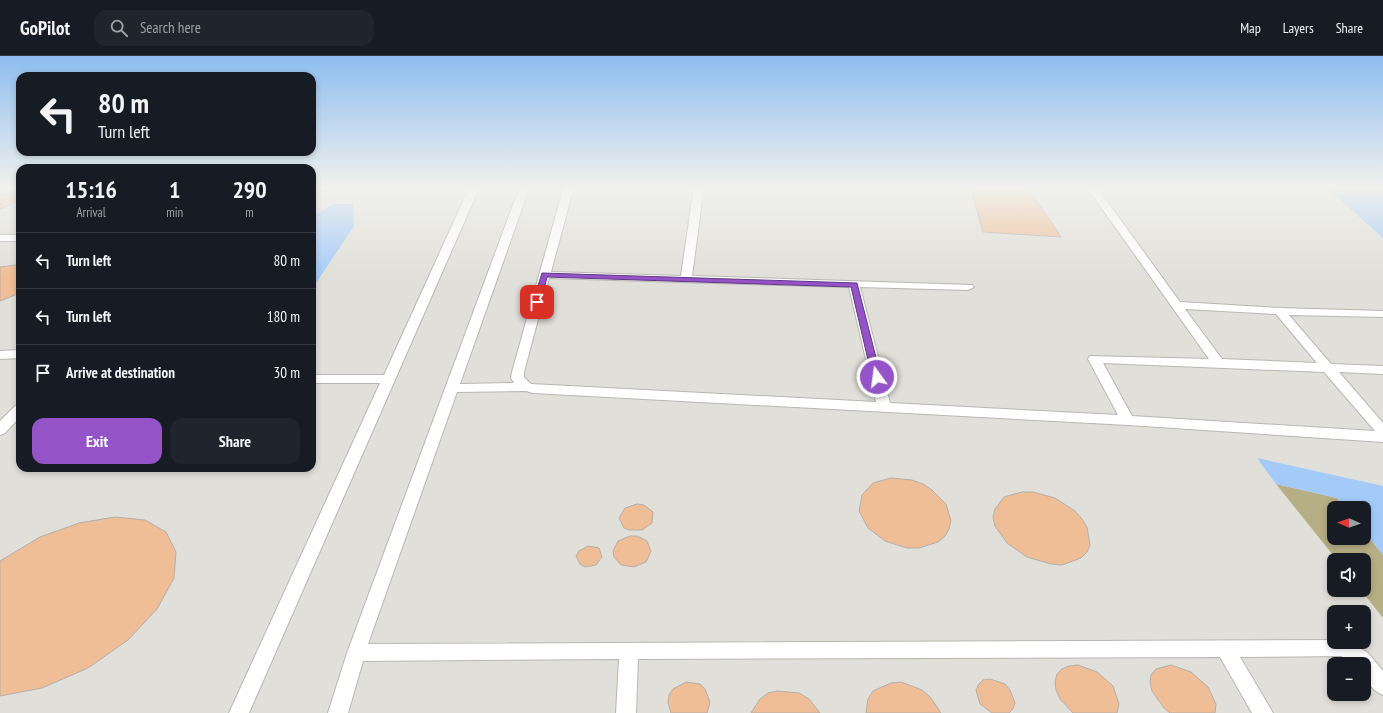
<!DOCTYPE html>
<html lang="en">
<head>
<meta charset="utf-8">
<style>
  body { margin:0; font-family:"PT Sans Narrow",sans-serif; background:#20242c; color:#f1f3f6; height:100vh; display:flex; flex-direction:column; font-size:15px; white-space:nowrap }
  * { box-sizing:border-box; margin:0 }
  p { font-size:13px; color:#9ea1a6 }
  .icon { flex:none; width:22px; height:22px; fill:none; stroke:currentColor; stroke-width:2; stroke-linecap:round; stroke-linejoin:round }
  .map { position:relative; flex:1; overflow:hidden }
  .side { position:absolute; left:16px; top:108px; width:300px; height:308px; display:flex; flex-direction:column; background:#171b24; border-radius:12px; box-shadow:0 2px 6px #0003 }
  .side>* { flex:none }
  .top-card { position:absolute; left:16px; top:16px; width:300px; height:84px; border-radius:12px; box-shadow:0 2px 6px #0003; background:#171b24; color:#f1f3f6; overflow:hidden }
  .needle { width:26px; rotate:272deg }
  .controls { position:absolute; left:1327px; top:445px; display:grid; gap:8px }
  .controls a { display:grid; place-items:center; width:44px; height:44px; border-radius:8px; background:#171b24; box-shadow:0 2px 6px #0003; font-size:20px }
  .pin { position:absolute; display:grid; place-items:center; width:34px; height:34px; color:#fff; margin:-17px; border-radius:8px; box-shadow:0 2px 6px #0006 }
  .me { position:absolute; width:44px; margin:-22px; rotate:346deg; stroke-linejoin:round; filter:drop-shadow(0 0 3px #0008) }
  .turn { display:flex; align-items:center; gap:14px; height:84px; padding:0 16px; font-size:18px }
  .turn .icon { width:52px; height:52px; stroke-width:2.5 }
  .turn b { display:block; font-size:28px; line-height:34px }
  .eta { display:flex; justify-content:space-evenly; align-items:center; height:68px; text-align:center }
  .eta b { font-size:24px; font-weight:800; line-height:28px }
  .cta { display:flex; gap:8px; margin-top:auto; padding:8px 16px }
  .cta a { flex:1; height:46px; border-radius:12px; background:#9553c8; color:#fff; font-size:16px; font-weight:800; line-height:46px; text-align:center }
  .cta a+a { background:#20242c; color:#f1f3f6 }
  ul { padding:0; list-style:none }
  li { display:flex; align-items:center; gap:12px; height:56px; padding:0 16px; border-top:1px solid #363941 }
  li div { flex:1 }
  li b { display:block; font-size:15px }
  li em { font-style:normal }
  header { display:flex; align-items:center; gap:24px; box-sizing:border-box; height:56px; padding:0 20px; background:#171b24; border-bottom:1px solid #363941 }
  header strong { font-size:19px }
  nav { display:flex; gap:22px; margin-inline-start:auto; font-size:14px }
  .search { width:280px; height:36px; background:#20242c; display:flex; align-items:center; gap:10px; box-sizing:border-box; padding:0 14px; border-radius:12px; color:#9ea1a6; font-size:15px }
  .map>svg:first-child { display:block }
  .green { fill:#b6ae85 }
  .water { fill:#a4caf9 }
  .building { fill:#efbe96; stroke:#b4afab }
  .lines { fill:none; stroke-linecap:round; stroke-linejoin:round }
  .minor-casing { stroke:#b8b7b2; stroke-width:2 }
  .minor { fill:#fff; fill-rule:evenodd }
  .route { fill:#9553c8; stroke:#613682 }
</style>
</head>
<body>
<header>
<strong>GoPilot</strong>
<div class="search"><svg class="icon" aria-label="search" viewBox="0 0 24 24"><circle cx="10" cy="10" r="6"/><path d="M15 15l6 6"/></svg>Search here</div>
<nav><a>Map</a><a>Layers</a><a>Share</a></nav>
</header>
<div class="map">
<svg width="1383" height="657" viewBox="0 0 1383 657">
  <rect width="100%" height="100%" fill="#e0dfd9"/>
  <!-- green -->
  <path class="green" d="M1276,428L1337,442L1345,452H1334V482H1364V475L1383,499V562L1361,534H1364V504H1337Z"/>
  <!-- water -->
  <g class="water">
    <path d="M1325,130L1383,132V182Z"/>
    <path d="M333,148H353L354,170L312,233V161Z"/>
    <path d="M1257,402L1383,430V499L1364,475V452H1345L1337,442L1276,428Z"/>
  </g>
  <!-- building -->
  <g class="building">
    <path d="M970,130H1027L1061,181L983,176Z"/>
    <path d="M10,137H20V145L0,153V139Z"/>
    <path d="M15,209H20V237L0,245V211Z"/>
    <path d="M891,422L912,424L923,428L932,434L946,448L951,465L949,473L945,480L938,486L919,492H907L885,485L868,472L859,455L862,439L873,427Z"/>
    <path d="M1022,436H1033L1055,442L1075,455L1082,463L1087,471L1090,489L1087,496L1081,502L1062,509L1051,508L1027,501L1007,487L995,470L993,461L995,453L1004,441Z"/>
    <path d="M637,448L644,449L653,456L652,467L642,474H629L624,472L619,462L625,452Z"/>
    <path d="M115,461L145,464L166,476L176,496L174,522L157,553L128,584L88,612L42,632L0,640V505L40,481L79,467Z"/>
    <path d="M630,480H637L647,485L651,495L646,506L634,511L621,509L614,501L613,495L618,485Z"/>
    <path d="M588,490L599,492L602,501L596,509L585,511L580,508L576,500L579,495Z"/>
    <path d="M1078,609L1097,616L1113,630L1119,648L1117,657H1073L1060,643L1056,634L1055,626L1057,618L1062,613L1069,610Z"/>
    <path d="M1171,609L1191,616L1208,631L1216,648L1215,657H1170L1164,652L1152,635L1150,626L1151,619L1156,613Z"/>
    <path d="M990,623L1005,628L1010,634L1015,647L1013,653L1009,657H992L980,648L976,634L979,628L983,624Z"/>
    <path d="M686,626L700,628L705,633L710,646L707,657H671L668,646L669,639L673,633Z"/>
    <path d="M901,626L922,634L931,642L941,657H866L868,643L873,635L891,627Z"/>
    <path d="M778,635L799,637L809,643L820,657H751L760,643L768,637Z"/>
  </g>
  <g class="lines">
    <!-- minor casing -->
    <g class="minor-casing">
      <g id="minor">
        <path d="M470,130H480L249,657H229L380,327H312V319H384Z"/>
        <path d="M520,130H530L460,328L514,327L511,322L512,316L564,130H574L551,216L681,220L694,130H704L692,220L972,229L974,231L968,234L860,231L890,347L1118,359L1088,303L1090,300L1209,303L1086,130H1096L1180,246L1279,252L1383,255V261L1289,259L1331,308L1383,310V318L1339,316L1383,367V386L1128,369L533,337L526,335L457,336L368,588L1334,584V586H1349L1368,597L1383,615V639C1370,634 1364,621 1364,608H1354L1341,600L1240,601L1273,657H1252L1220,601L638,603L636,657H616L619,603L363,605L348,657H328L347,597ZM549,222L849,231L876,346L531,328L524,321V316ZM1185,253L1276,258L1317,307L1222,303ZM1103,307L1324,316L1375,375L1132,360Z"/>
        <rect x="0" y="179" width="20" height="6"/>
        <path d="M20,294V302L0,303V295Z"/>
        <path d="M20,348V361L5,377L0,379V365L15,350Z"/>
      </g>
    </g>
    <!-- minor -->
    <use href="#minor" class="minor"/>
  </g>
  <!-- sky -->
  <linearGradient id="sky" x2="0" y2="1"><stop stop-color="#8dbdef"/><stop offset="0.59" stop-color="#f1f1ee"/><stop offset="1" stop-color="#f1f1ee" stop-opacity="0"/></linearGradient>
  <rect width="1383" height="222" fill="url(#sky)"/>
  <!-- route -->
  <path class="route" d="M542,217L857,227L881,321L877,324L872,321L851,231L547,221L541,246L537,249L533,246Z"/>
</svg>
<div class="controls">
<a><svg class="needle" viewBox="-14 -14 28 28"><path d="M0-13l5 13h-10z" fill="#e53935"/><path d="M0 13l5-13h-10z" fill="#9ea1a6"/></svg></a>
<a><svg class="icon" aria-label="sound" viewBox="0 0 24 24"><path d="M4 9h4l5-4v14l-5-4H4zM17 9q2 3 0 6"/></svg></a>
<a>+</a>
<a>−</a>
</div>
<div class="pin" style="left:537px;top:246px;background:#d93025"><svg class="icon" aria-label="arrive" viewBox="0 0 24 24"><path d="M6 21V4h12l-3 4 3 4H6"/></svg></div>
<svg class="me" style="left:877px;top:321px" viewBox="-20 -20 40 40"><circle r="17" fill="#9553c8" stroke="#fff" stroke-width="3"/><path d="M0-11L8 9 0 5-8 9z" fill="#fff"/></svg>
<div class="top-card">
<div class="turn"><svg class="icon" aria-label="left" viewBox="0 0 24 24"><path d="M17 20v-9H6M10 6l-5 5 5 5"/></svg><div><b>80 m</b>Turn left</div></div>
</div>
<section class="side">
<div class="eta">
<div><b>15:16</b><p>Arrival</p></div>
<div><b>1</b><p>min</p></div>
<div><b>290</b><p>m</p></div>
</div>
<ul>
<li><svg class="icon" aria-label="left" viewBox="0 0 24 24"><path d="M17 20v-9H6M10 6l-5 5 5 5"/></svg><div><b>Turn left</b></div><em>80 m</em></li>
<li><svg class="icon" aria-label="left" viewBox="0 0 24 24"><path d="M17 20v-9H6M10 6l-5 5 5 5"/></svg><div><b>Turn left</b></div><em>180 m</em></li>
<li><svg class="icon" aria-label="arrive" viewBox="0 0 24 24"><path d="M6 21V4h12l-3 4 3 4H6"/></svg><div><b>Arrive at destination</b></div><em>30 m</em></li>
</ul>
<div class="cta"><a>Exit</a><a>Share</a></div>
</section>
</div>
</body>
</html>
